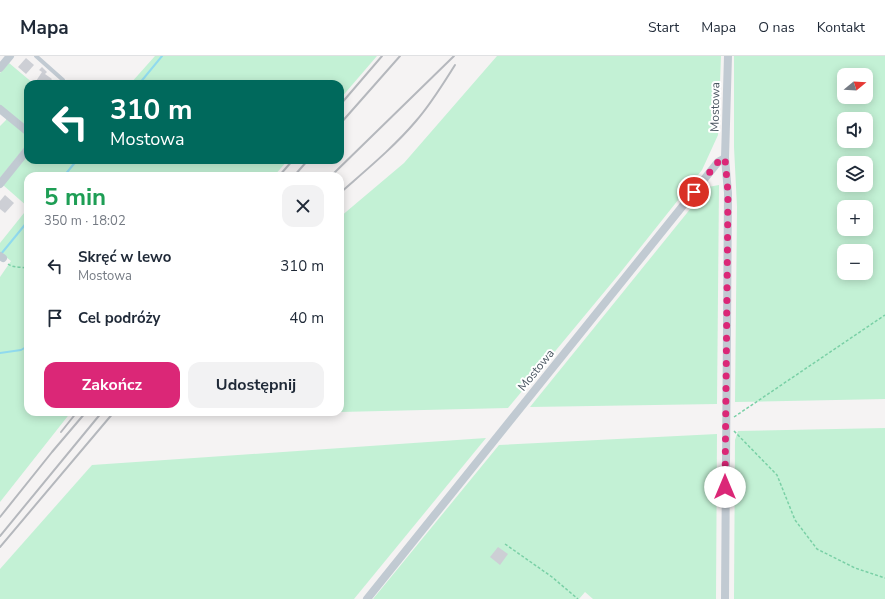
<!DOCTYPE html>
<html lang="pl">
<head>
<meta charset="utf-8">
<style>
  body { margin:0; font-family:"Nunito Sans",sans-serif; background:#f2f2f3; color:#1f2937; height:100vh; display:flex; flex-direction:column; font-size:15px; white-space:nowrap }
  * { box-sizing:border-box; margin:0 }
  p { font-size:13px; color:#747a83 }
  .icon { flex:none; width:22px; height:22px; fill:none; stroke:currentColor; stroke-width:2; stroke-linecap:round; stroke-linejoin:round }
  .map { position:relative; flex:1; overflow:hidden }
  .details { position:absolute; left:24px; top:116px; width:320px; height:244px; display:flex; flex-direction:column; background:#fff; border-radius:12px; box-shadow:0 2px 10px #0003 }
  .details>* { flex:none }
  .banner { position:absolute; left:24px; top:24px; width:320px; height:84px; border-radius:12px; box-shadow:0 2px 10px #0003; background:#00695c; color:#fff; overflow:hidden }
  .needle { width:26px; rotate:72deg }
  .controls { position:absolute; left:837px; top:12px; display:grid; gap:8px }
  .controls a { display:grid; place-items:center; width:36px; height:36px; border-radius:8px; background:#fff; box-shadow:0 2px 10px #0003; font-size:20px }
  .pin { position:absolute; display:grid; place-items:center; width:34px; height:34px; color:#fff; margin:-17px; border:2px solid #fff; border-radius:50%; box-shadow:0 1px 4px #0007 }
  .me { position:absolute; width:44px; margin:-22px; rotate:0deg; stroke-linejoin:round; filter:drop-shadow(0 0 3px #0008) }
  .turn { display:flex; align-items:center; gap:14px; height:84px; padding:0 20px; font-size:18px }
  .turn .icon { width:52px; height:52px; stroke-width:2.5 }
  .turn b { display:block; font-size:28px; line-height:34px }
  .round { display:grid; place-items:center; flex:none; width:42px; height:42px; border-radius:12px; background:#f2f2f3 }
  .head { display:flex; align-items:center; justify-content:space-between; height:68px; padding:0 20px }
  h1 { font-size:24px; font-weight:700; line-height:30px; color:#1e9e55 }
  .action { display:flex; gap:8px; margin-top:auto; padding:8px 20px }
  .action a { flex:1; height:46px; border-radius:12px; background:#db2777; color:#fff; font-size:16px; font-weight:700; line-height:46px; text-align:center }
  .action a+a { background:#f2f2f3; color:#1f2937 }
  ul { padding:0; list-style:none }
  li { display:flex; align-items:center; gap:12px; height:52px; padding:0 20px }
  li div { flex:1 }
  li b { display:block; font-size:15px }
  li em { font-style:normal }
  header { display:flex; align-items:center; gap:24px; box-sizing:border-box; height:56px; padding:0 20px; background:#fff; border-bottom:1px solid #e0e1e3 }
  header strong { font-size:19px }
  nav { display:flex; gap:22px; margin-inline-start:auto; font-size:14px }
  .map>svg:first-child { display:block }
  .green { fill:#c3f1d5; fill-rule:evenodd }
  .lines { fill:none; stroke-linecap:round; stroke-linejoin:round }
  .stream { stroke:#90daee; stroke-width:2 }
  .building { fill:#cdcfd5 }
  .path { stroke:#7ad0a6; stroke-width:1.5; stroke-dasharray:3 2; stroke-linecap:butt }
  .service { stroke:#c1cad2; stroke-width:4 }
  .minor { stroke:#c1cad2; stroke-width:8 }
  .rail { stroke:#b5b8bd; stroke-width:2 }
  .route { stroke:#db2777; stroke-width:7; stroke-dasharray:0 12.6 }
  .labels { text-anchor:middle; stroke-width:4; stroke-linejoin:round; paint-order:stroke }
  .street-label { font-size:12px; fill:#4a5661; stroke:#fff }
</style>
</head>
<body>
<header>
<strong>Mapa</strong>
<nav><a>Start</a><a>Mapa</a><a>O nas</a><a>Kontakt</a></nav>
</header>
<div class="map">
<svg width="885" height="543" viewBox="0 0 885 543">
  <rect width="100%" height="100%" fill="#f5f3f3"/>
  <!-- green -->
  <g class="green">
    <path d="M155,0H377L340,43V28H130Z"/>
    <path d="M497,0H721L718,79L702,114L620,217L508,352L340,356V161L404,107Z"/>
    <path d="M734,0H885V343L735,346L737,151L734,91ZM844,19H866V41H844ZM844,63H866V85H844ZM844,107H866V129H844ZM844,151H866V173H844ZM844,195H866V217H844Z"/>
    <path d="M9,7L34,28H28V73L0,49V17Z"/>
    <path d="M6,61L27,78L28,80V87L0,122V70L6,64Z"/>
    <path d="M28,97V104H288L274,120H28V151L3,129Z"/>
    <path d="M719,129L717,348L530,351L708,131Z"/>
    <path d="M28,152V356H71L0,446V221L11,205L0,196V187Z"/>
    <path d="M139,356H320L144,360Z"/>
    <path d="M885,372V543H734L735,384L738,375Z"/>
    <path d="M717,378L716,543H593L585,536L579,543H373L499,389Z"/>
    <path d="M486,382L354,543H0V513L92,409Z"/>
  </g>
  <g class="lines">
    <!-- stream -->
    <g class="stream">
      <path d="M139,28L162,0"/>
      <path d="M64,120L77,104"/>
      <path d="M1,198L28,165"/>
      <path d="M0,297L21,294L28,290"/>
    </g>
  </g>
  <!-- building -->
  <g class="building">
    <path d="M26,2L34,9L26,18L18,11Z"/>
    <path d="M42,11L47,16L45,18L52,23L48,28L42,24L39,28L36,25L42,16L39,14Z"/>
    <path d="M5,139L14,147L5,157L0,153V145Z"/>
    <path d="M498,491L508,498L500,509L490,501Z"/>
  </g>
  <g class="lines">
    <!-- path -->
    <g class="path">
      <path d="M8,208C13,212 22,211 28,212"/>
      <path d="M734,361L885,259"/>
      <path d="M734,375L777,419L795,464L817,493L855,512L885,522"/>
      <path d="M505,488L552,521L578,543"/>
    </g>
    <!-- service -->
    <path class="service" d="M36,0L63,24"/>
    <!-- minor -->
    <g class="minor">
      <path d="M0,12L10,0"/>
      <path d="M0,53L28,76"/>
      <path d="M0,128L28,93"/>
      <path d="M0,200L3,202"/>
      <path d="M367,543L718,106L725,102"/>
      <path d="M725,543L728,137L725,102L728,0"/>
    </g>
    <!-- rail -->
    <g class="rail">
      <path d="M340,49L382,0"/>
      <path d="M340,68L400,0"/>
      <path d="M279,120L293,104"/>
      <path d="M294,120L308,104"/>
      <path d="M331,120L454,0"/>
      <path d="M340,137C366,114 394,91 416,65C431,48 443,28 455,9"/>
      <path d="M61,376L77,356"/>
      <path d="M0,461L52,396L86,356"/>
      <path d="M0,480L102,356"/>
      <path d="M0,491L114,356"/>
    </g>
  </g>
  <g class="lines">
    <!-- route -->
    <path class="route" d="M694,136L718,106L725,102L728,137L725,431"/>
  </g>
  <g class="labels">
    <!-- street labels -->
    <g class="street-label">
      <text transform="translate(715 51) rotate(-89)" y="4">Mostowa</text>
      <text transform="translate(536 314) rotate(-51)" y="4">Mostowa</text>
    </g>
  </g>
</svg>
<div class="controls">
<a><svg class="needle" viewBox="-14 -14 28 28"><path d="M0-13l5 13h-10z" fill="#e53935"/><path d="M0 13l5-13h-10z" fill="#747a83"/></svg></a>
<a><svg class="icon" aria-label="sound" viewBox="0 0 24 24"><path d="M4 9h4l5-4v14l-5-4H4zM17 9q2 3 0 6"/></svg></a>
<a><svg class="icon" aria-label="layers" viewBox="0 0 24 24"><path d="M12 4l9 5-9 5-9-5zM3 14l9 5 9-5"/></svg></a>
<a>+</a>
<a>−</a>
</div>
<div class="pin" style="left:694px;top:136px;background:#d93025"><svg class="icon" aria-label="arrive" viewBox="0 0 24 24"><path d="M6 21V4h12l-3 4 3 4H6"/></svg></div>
<svg class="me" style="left:725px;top:431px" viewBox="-20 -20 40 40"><circle r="19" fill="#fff"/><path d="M0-13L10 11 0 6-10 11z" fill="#db2777"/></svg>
<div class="banner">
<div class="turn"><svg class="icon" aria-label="left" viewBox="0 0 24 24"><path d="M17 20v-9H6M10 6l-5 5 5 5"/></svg><div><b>310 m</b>Mostowa</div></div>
</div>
<section class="details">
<div class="head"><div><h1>5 min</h1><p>350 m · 18:02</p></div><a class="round"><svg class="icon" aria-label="close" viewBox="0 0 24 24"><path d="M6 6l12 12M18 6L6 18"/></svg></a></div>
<ul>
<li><svg class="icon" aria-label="left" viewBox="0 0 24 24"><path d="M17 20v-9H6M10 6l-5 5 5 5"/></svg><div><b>Skręć w lewo</b><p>Mostowa</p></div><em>310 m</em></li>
<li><svg class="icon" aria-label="arrive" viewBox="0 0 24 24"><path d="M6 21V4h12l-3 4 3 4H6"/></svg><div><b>Cel podróży</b></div><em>40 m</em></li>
</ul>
<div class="action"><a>Zakończ</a><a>Udostępnij</a></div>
</section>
</div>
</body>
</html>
